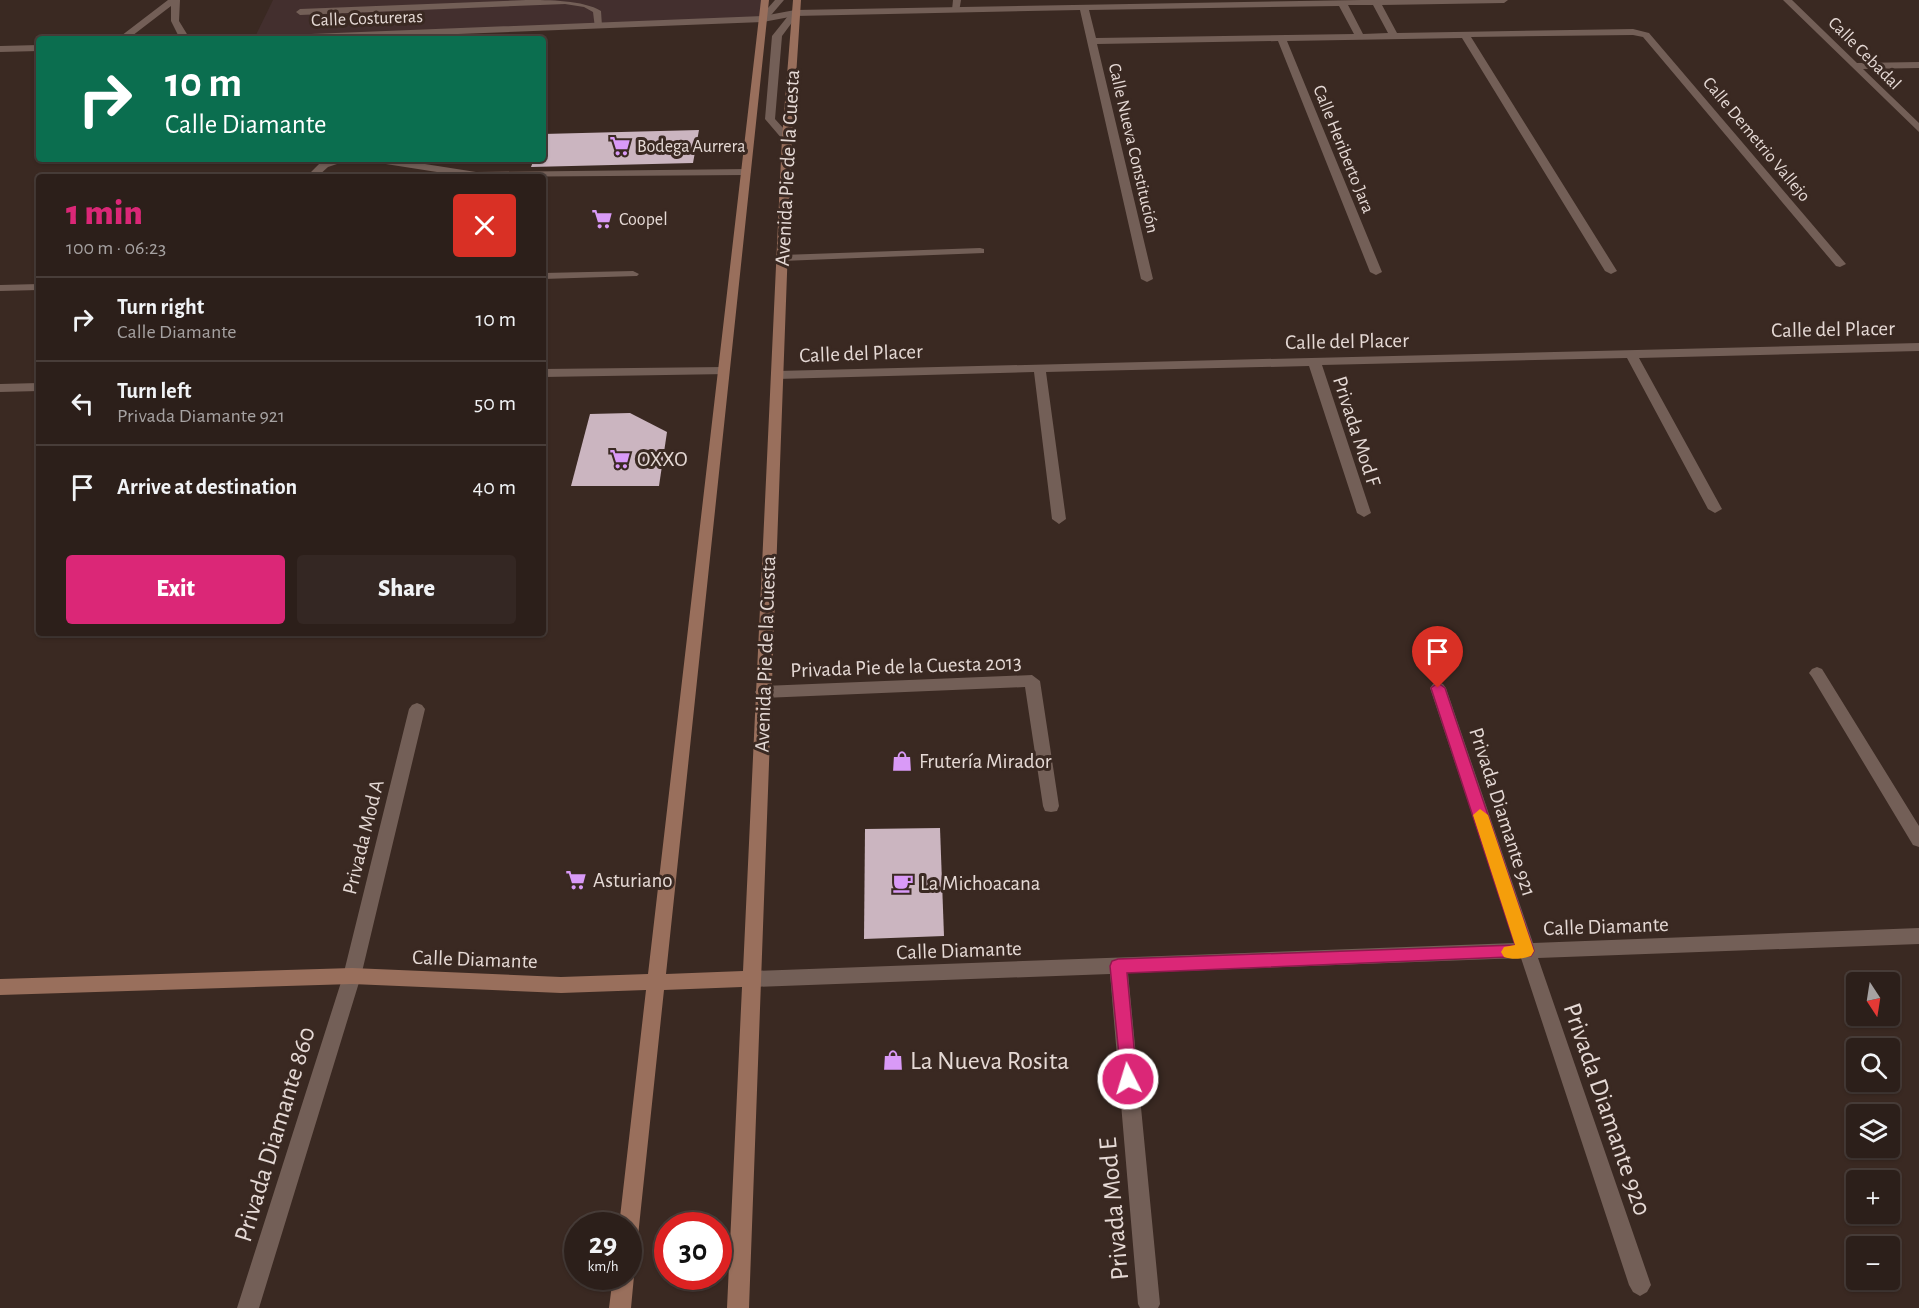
<!DOCTYPE html>
<html lang="en">
<head>
<meta charset="utf-8">
<style>
  body { margin:0; font-family:"Alegreya Sans",sans-serif; background:#342723; color:#f1f3f6; height:100vh; display:flex; flex-direction:column; font-size:22px; white-space:nowrap }
  * { box-sizing:border-box; margin:0 }
  p { font-size:20px; color:#a6a2a2 }
  .icon { flex:none; width:33px; height:33px; fill:none; stroke:currentColor; stroke-width:2; stroke-linecap:round; stroke-linejoin:round }
  .map { position:relative; flex:1; overflow:hidden }
  .side { position:absolute; left:36px; top:174px; width:510px; height:462px; display:flex; flex-direction:column; background:#2c1f1a; border-radius:6px; box-shadow:0 2px 4px #0004,0 0 0 2px #483d39 }
  .side>* { flex:none }
  .hud { position:absolute; left:36px; top:36px; width:510px; height:126px; border-radius:6px; box-shadow:0 2px 4px #0004,0 0 0 2px #483d39; background:#0b6e4f; color:#fff; overflow:hidden }
  .needle { width:39px; rotate:168deg }
  .controls { position:absolute; left:1846px; top:972px; display:grid; gap:12px }
  .controls a { display:grid; place-items:center; width:54px; height:54px; border-radius:6px; background:#2c1f1a; box-shadow:0 2px 4px #0004,0 0 0 2px #483d39; font-size:30px }
  .speed { position:absolute; left:564px; top:1212px; display:flex; gap:12px; font-size:30px; font-weight:700; text-align:center }
  .speed>* { display:grid; place-content:center; width:78px; height:78px; border-radius:50%; background:#2c1f1a; box-shadow:0 2px 4px #0004,0 0 0 2px #483d39; line-height:1 }
  .speed small { font-size:15px; font-weight:400 }
  .speed .limit { border:9px solid #d22; background:#fff; color:#111 }
  .pin { position:absolute; display:grid; place-items:center; width:51px; height:51px; color:#fff; margin:-62px -26px; border-radius:50% 50% 50% 0; rotate:-45deg; box-shadow:0 0 6px #0007 }
  .pin .icon { rotate:45deg }
  .me { position:absolute; width:66px; margin:-33px; rotate:355deg; stroke-linejoin:round; filter:drop-shadow(0 0 4px #0008) }
  .turn { display:flex; align-items:center; gap:21px; height:126px; padding:0 30px; font-size:27px }
  .turn .icon { width:78px; height:78px; stroke-width:2.5 }
  .turn b { display:block; font-size:42px; line-height:51px }
  .round { display:grid; place-items:center; flex:none; width:63px; height:63px; border-radius:6px; background:#342723 }
  .head { display:flex; align-items:center; justify-content:space-between; height:102px; padding:0 30px }
  h1 { font-size:36px; font-weight:800; line-height:45px; color:#db2777 }
  .primary-button { display:flex; gap:12px; margin-top:auto; padding:12px 30px }
  .primary-button a { flex:1; height:69px; border-radius:6px; background:#db2777; color:#fff; font-size:24px; font-weight:800; line-height:69px; text-align:center }
  .primary-button a+a { background:#342723; color:#f1f3f6 }
  ul { padding:0; list-style:none }
  li { display:flex; align-items:center; gap:18px; height:84px; padding:0 30px; border-top:2px solid #483d39 }
  li div { flex:1 }
  li b { display:block; font-size:22px }
  li em { font-style:normal }
  .map>svg:first-child { display:block }
  .education { fill:#432f2e }
  .building { fill:#cbb5c0 }
  .lines { fill:none; stroke-linecap:round; stroke-linejoin:round }
  .lane { fill:#735f57; fill-rule:evenodd }
  .street { fill:#735f57; fill-rule:evenodd }
  .secondary { fill:#996f5c; fill-rule:evenodd }
  .route { fill:#db2777; stroke:#8e194d; stroke-width:1.5 }
  .slow { fill:#f59e0b }
  .labels { text-anchor:middle; stroke-width:6; stroke-linejoin:round; paint-order:stroke }
  .far-street-label { font-size:18px; fill:#e5d9d5; stroke:#3a2922 }
  .far-poi-label { font-size:18px; fill:#e5d9d5; stroke:#3a2922; text-anchor:start }
  .street-label { font-size:21px; fill:#e5d9d5; stroke:#3a2922 }
  .poi-label { font-size:21px; fill:#e5d9d5; stroke:#3a2922; text-anchor:start }
  .near-poi-label { font-size:26px; fill:#e5d9d5; stroke:#3a2922; text-anchor:start }
  .near-street-label { font-size:26px; fill:#e5d9d5; stroke:#3a2922 }
</style>
</head>
<body>
<div class="map">
<svg width="1919" height="1308" viewBox="0 0 1919 1308">
  <rect width="100%" height="100%" fill="#3a2922"/>
  <!-- education -->
  <path class="education" d="M273,0H761L763,19L254,39Z"/>
  <!-- building -->
  <g class="building">
    <path d="M699,130L693,163L531,167L534,159H543V134Z"/>
    <path d="M630,413L667,432L659,486H571L590,414Z"/>
    <path d="M940,828L944,936L864,939L865,829Z"/>
  </g>
  <g class="lines">
    <!-- lane -->
    <g class="lane">
      <path d="M526,0C549,0 583,0 601,11L602,26L595,28L593,12L584,7L565,4L300,15L296,12L300,9Z"/>
      <path d="M775,0H784L766,21H760V17Z"/>
      <path d="M953,0H961L959,12L952,10Z"/>
      <path d="M792,11L799,13L782,36L775,119L792,138L787,141L783,140L765,119L772,36Z"/>
      <path d="M332,159H393L476,172L746,169L751,172L746,175L469,177L373,162H343L328,167L317,177H306L320,163Z"/>
      <path d="M980,248L984,249V253L782,261L776,258L782,255Z"/>
    </g>
    <!-- street -->
    <g class="street">
      <path d="M168,0H180L179,21L190,39H180L171,21V6L128,39H117Z"/>
      <path d="M1361,0H1508L1504,3L1382,5L1397,33L1633,29L1649,33L1846,264L1840,267L1836,266L1643,37L1633,35L1471,37L1617,271L1611,274L1605,271L1462,38L1287,41L1382,272L1376,275L1370,272L1278,41L1097,44L1153,279L1147,282L1141,279L1080,10L795,16L763,22L329,39H256L261,36L763,16L795,10ZM1348,5H1373L1388,33L1363,34ZM1339,6L1354,34L1096,38L1089,10Z"/>
      <path d="M1783,0H1792L1857,63L1919,62V68L1863,69L1919,123V132Z"/>
      <path d="M39,45V51L0,52V46Z"/>
      <path d="M633,271L639,274L637,276L543,279V273Z"/>
      <path d="M39,284V290L0,291V285Z"/>
      <path d="M1919,343V351L1639,358L1722,509L1715,513L1708,509L1627,358L1322,365L1371,513L1364,517L1357,513L1309,366L1046,372L1066,519L1059,524L1052,519L1034,372L777,379L771,375L777,371Z"/>
      <path d="M724,367L728,368V374L543,377V369Z"/>
      <path d="M39,383V391L0,392V384Z"/>
      <path d="M1817,667L1822,669L1919,826V847L1913,845L1812,677L1809,673L1812,669Z"/>
      <path d="M1032,675L1040,681L1059,806L1057,811L1051,812L1045,811L1043,806L1025,687L763,698L758,696L755,692L758,688L763,686Z"/>
      <path d="M1438,682L1443,684L1446,688L1533,943L1919,928V944L1538,958L1651,1285L1647,1292L1640,1296L1633,1292L1629,1285L1521,958L1128,973L1160,1304L1158,1308H1140L1138,1304L1110,974L752,987L746,985L743,979L746,973L752,971L1515,943L1430,688L1433,684Z"/>
      <path d="M417,703L422,705L425,709L361,976L259,1308H237L343,976L409,709L412,705Z"/>
    </g>
    <!-- secondary -->
    <g class="secondary">
      <path d="M761,0H769L666,974L743,971L782,138L793,0H801L792,138L749,1308H727L742,987L664,990L638,1236L635,1243L628,1246V1226H619L646,990L561,993L352,984L0,995V979L352,968L561,977L648,974Z"/>
      <path d="M628,1267L634,1276L631,1308H609L613,1276H628Z"/>
    </g>
  </g>
  <!-- route -->
  <path class="route" d="M1438,683L1445,688L1534,951L1531,956L1127,973L1137,1079L1134,1085L1128,1087L1122,1085L1110,966L1112,961L1118,959L1515,945L1431,688Z"/>
  <!-- slow -->
  <path class="slow" d="M1480,809L1488,815L1534,951L1531,956C1523,959 1512,960 1504,957L1501,952L1504,947L1515,945L1473,815Z"/>
  <!-- icons -->
  <defs>
    <g id="supermarket-bare" transform="scale(1.62)"><path d="M-6-5.5h2.5l.6 2H6L4.5 2H-2.5L-4.4-4H-6ZM-1.5 3.2a1.3 1.3 0 1 0 .1 0ZM3 3.2a1.3 1.3 0 1 0 .1 0Z" fill="#d99af7" stroke="#3a2922" stroke-width="2.5" paint-order="stroke"/></g>
    <g id="shop-bare" transform="scale(1.62)"><path d="M-5-2.5h2.3a2.7 3.5 0 0 1 5.4 0H5L5.5 6h-11ZM-1.5-2.5h3a1.5 2.3 0 0 0-3 0Z" fill="#d99af7" stroke="#3a2922" stroke-width="2.5" paint-order="stroke"/></g>
    <g id="cafe-bare" transform="scale(1.62)"><path d="M-5.5-4.5H6V0H3Q3 3.5 0 3.5H-2.5Q-5.5 3.5-5.5 0ZM3-3.2v2h1.7v-2ZM-6 4.5H4V6H-6Z" fill="#d99af7" stroke="#3a2922" stroke-width="2.5" paint-order="stroke"/></g>
  </defs>
  <g fill-rule="evenodd">
    <use href="#supermarket-bare" x="620" y="146"/>
    <use href="#supermarket-bare" x="602" y="219"/>
    <use href="#supermarket-bare" x="620" y="459"/>
    <use href="#shop-bare" x="902" y="761"/>
    <use href="#supermarket-bare" x="576" y="880"/>
    <use href="#cafe-bare" x="903" y="883"/>
    <use href="#shop-bare" x="893" y="1060"/>
  </g>
  <g class="labels">
    <!-- far-street labels -->
    <g class="far-street-label">
      <text transform="translate(367 18) rotate(-2)" y="6">Calle Costureras</text>
      <text transform="translate(1865 53) rotate(45)" y="6">Calle Cebadal</text>
      <text transform="translate(1757 139) rotate(50)" y="6">Calle Demetrio Vallejo</text>
      <text transform="translate(1134 148) rotate(77)" y="6">Calle Nueva Constitución</text>
      <text transform="translate(1344 149) rotate(68)" y="6">Calle Heriberto Jara</text>
    </g>
    <!-- far-poi labels -->
    <g class="far-poi-label">
      <text x="637" y="152">Bodega Aurrera</text>
      <text x="619" y="225">Coopel</text>
    </g>
    <!-- street labels -->
    <g class="street-label">
      <text transform="translate(787 168) rotate(-87)" y="7">Avenida Pie de la Cuesta</text>
      <text transform="translate(1833 329) rotate(-1)" y="7">Calle del Placer</text>
      <text transform="translate(1347 341) rotate(-1)" y="7">Calle del Placer</text>
      <text transform="translate(861 353) rotate(-2)" y="7">Calle del Placer</text>
      <text transform="translate(1357 431) rotate(72)" y="7">Privada Mod F</text>
      <text transform="translate(765 654) rotate(-88)" y="7">Avenida Pie de la Cuesta</text>
      <text transform="translate(906 666) rotate(-2)" y="7">Privada Pie de la Cuesta 2013</text>
      <text transform="translate(1503 812) rotate(72)" y="7">Privada Diamante 921</text>
      <text transform="translate(363 837) rotate(-76)" y="7">Privada Mod A</text>
      <text transform="translate(1606 926) rotate(-2)" y="7">Calle Diamante</text>
      <text transform="translate(959 950) rotate(-2)" y="7">Calle Diamante</text>
      <text transform="translate(475 959) rotate(2)" y="7">Calle Diamante</text>
    </g>
    <!-- poi labels -->
    <g class="poi-label">
      <text x="637" y="466">OXXO</text>
      <text x="919" y="768">Frutería Mirador</text>
      <text x="593" y="887">Asturiano</text>
      <text x="920" y="890">La Michoacana</text>
    </g>
    <!-- near-poi labels -->
    <g class="near-poi-label">
      <text x="910" y="1069">La Nueva Rosita</text>
    </g>
    <!-- near-street labels -->
    <g class="near-street-label">
      <text transform="translate(1608 1109) rotate(71)" y="9">Privada Diamante 920</text>
      <text transform="translate(274 1134) rotate(-73)" y="9">Privada Diamante 860</text>
      <text transform="translate(1113 1209) rotate(-95)" y="9">Privada Mod E</text>
    </g>
  </g>
</svg>
<div class="controls">
<a><svg class="needle" viewBox="-14 -14 28 28"><path d="M0-13l5 13h-10z" fill="#e53935"/><path d="M0 13l5-13h-10z" fill="#a6a2a2"/></svg></a>
<a><svg class="icon" aria-label="search" viewBox="0 0 24 24"><circle cx="10" cy="10" r="6"/><path d="M15 15l6 6"/></svg></a>
<a><svg class="icon" aria-label="layers" viewBox="0 0 24 24"><path d="M12 4l9 5-9 5-9-5zM3 14l9 5 9-5"/></svg></a>
<a>+</a>
<a>−</a>
</div>
<div class="speed"><div>29<small>km/h</small></div><div class="limit">30</div></div>
<div class="pin" style="left:1438px;top:688px;background:#d93025"><svg class="icon" aria-label="arrive" viewBox="0 0 24 24"><path d="M6 21V4h12l-3 4 3 4H6"/></svg></div>
<svg class="me" style="left:1128px;top:1079px" viewBox="-20 -20 40 40"><circle r="17" fill="#db2777" stroke="#fff" stroke-width="3"/><path d="M0-11L8 9 0 5-8 9z" fill="#fff"/></svg>
<div class="hud">
<div class="turn"><svg class="icon" aria-label="right" viewBox="0 0 24 24"><path d="M7 20v-9h11M14 6l5 5-5 5"/></svg><div><b>10 m</b>Calle Diamante</div></div>
</div>
<section class="side">
<div class="head"><div><h1>1 min</h1><p>100 m · 06:23</p></div><a class="round" style="background:#d93025;color:#fff"><svg class="icon" aria-label="close" viewBox="0 0 24 24"><path d="M6 6l12 12M18 6L6 18"/></svg></a></div>
<ul>
<li><svg class="icon" aria-label="right" viewBox="0 0 24 24"><path d="M7 20v-9h11M14 6l5 5-5 5"/></svg><div><b>Turn right</b><p>Calle Diamante</p></div><em>10 m</em></li>
<li><svg class="icon" aria-label="left" viewBox="0 0 24 24"><path d="M17 20v-9H6M10 6l-5 5 5 5"/></svg><div><b>Turn left</b><p>Privada Diamante 921</p></div><em>50 m</em></li>
<li><svg class="icon" aria-label="arrive" viewBox="0 0 24 24"><path d="M6 21V4h12l-3 4 3 4H6"/></svg><div><b>Arrive at destination</b></div><em>40 m</em></li>
</ul>
<div class="primary-button"><a>Exit</a><a>Share</a></div>
</section>
</div>
</body>
</html>
